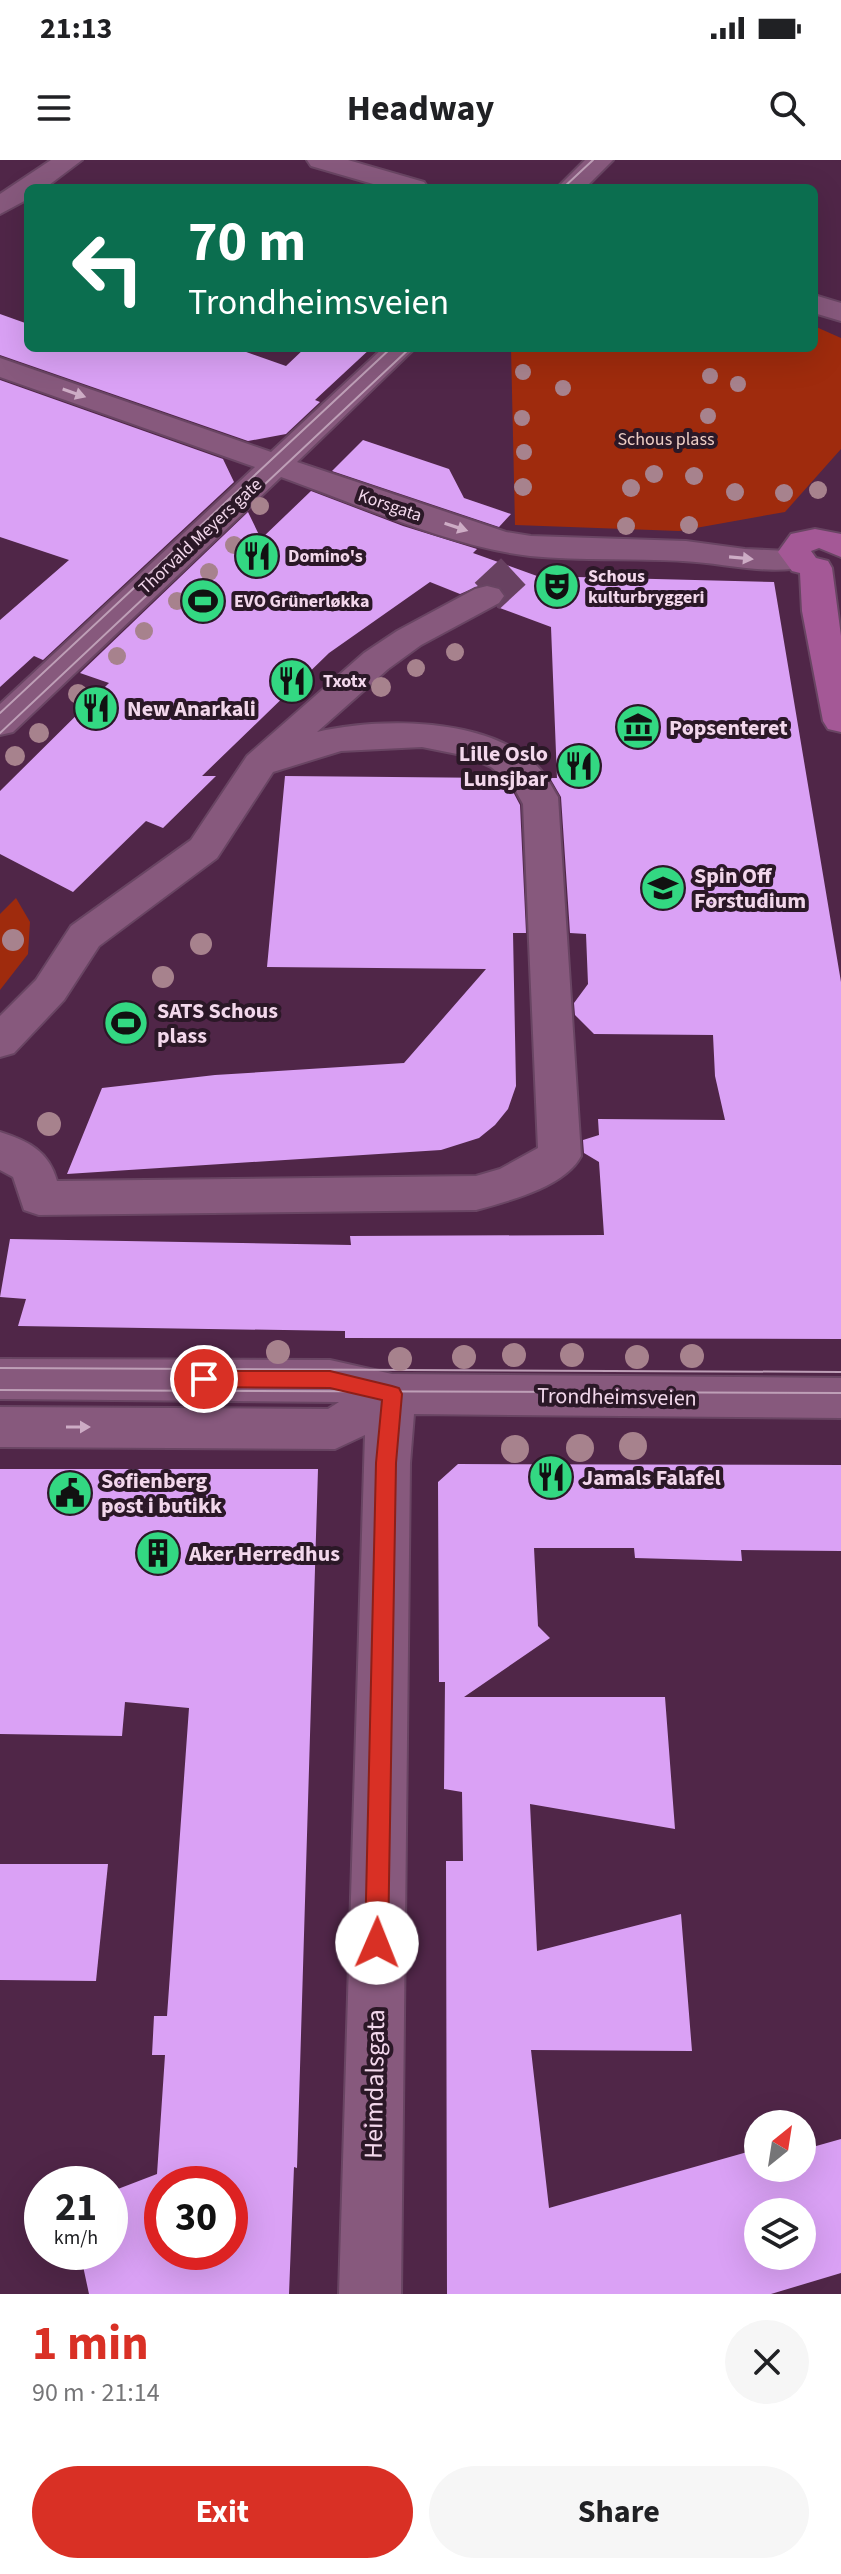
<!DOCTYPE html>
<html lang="en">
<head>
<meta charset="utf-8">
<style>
  body { margin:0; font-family:"Source Sans 3",sans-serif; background:#f6f6f6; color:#202124; height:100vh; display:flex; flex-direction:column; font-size:30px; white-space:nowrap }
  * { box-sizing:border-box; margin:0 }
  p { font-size:26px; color:#757577 }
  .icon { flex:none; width:44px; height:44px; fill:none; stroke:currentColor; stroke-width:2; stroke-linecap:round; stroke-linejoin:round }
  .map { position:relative; height:2134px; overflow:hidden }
  .details { display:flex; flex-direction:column; background:#fff; flex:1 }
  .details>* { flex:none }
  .banner { position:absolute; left:24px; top:24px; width:794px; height:168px; border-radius:12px; box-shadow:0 8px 32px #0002; background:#0b6e4f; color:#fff; overflow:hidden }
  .needle { width:52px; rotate:30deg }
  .tools { position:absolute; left:744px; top:1950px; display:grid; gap:16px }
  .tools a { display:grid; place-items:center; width:72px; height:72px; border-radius:50%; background:#fff; box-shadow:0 8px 32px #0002; font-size:40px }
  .speed { position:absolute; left:24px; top:2006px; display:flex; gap:16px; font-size:40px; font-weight:700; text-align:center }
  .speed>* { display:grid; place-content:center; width:104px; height:104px; border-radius:50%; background:#fff; box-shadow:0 8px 32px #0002; line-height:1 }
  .speed small { font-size:20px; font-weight:400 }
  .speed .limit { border:12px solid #d22; background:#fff; color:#111 }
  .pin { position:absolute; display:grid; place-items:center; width:68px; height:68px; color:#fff; margin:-34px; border:4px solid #fff; border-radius:50%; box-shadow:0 2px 8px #0007 }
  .me { position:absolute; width:88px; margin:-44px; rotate:1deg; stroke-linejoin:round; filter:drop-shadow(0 0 6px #0008) }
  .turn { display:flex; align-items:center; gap:28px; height:168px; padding:0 32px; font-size:36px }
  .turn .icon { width:104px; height:104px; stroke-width:2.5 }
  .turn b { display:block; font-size:56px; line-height:68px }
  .round { display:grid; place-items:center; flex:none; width:84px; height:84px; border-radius:42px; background:#f6f6f6 }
  .headline { display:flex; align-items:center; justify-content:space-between; height:136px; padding:0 32px }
  h1 { font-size:48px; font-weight:700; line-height:60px; color:#d93025 }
  .primary-button { display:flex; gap:16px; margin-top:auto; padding:16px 32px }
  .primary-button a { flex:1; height:92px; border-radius:48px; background:#d93025; color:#fff; font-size:32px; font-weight:700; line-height:92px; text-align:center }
  .primary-button a+a { background:#f6f6f6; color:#202124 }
  .status { display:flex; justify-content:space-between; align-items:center; height:56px; padding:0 40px; background:#fff; direction:ltr }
  .status svg { height:22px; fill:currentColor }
  header { display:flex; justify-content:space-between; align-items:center; height:104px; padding:0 32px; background:#fff; font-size:36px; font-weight:700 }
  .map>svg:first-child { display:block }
  .green { fill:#9f2b0d }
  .building { fill:#daa1f5; fill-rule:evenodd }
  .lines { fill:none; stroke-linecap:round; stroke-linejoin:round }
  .minor-tunnel { stroke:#684161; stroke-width:36; stroke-dasharray:36 18; stroke-linecap:butt }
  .minor-casing { stroke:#694563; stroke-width:4 }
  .major-casing { stroke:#694563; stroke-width:4 }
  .minor { fill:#87597d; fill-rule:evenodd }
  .major { fill:#a45896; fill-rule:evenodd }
  .tram { stroke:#be9fb7; stroke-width:2 }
  .tree { fill:#a7828d }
  .oneway { fill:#cdacc5 }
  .route { fill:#d93025; stroke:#8d1f18; stroke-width:2 }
  .labels { text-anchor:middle; stroke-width:8; stroke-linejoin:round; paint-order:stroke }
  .far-park-label { font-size:18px; fill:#eecec5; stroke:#2b1827 }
  .far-street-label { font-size:18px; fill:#f3d8ec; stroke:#2b1827 }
  .far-poi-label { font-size:18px; font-weight:bold; fill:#f3d8ec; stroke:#2b1827; text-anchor:start }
  .poi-label { font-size:22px; font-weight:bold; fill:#f3d8ec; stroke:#2b1827; text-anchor:start }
  .street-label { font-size:22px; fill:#f3d8ec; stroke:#2b1827 }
  .near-street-label { font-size:26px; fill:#f3d8ec; stroke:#2b1827 }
</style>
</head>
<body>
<div class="status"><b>21:13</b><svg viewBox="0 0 49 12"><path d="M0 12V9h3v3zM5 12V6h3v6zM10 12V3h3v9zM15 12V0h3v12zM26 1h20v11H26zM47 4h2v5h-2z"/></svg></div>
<header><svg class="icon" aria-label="menu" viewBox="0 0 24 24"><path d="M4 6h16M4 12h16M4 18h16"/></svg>Headway<svg class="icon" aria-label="search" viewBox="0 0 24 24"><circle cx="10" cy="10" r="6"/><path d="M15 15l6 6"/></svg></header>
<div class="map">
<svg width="841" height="2134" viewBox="0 0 841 2134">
  <rect width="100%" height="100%" fill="#502648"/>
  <!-- green -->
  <g class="green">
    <path d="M814,166L841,178V289L785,352L679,371L515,365L511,188H814Z"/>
    <path d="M16,738L30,762L28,794L0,830V754Z"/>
  </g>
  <!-- building -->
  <g class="building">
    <path d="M0,154L28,164V188H235L286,206L305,188H371L315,240L320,242L286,274L248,281L0,195Z"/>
    <path d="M0,220L223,299L234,322L43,500L34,496L0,527V460L69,400L0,377Z"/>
    <path d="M363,280L449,309L464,338L511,354L499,367L332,311Z"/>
    <path d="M311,331L403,366L477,389L473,393L537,416L774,422L841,822V1179L345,1178V1171L18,1166L26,1139L0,1137L10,1079L351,1085L350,1076L604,1075L599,1002L584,993L583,980L599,975L598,959L725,960L715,916L713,875L594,874L575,855L574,843L588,824L586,774L570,773L561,637L550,618H557L551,467L497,447L507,436L500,426L486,423L460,434L430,422L329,493L202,616H216L163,668L146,661L73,732L0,694V631L109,523L80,513L248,352L261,379Z"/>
    <path d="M285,616L500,618L510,626L520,645L526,773H513L516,926L508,949L495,965L479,978L441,990L67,1014L102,928L215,915L404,903L486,809L267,807Z"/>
    <path d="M458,1304L841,1305V1391L741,1390L742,1401L635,1398L634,1388H534L538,1466L550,1478L464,1537H665L675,1669L530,1644L537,1791L681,1754L692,1891L531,1890L549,2048L758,1989V2008H802V1990L841,1979V2113L771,2134H447L446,1701H463L462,1632L444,1629L445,1522H439L438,1322ZM758,2052H802V2096H758Z"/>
    <path d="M0,1309H318L297,2008L294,2007L289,2134H89L80,2092H110V2032L157,2014L165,1895H152L154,1856H167L189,1548L125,1542L122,1576L0,1574ZM162,2024H230V2092H162Z"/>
    <path d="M0,1704H108L96,1821L0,1820Z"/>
  </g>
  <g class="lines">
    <!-- minor-tunnel -->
    <path class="minor-tunnel" d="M487,436L516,409"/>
    <!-- minor casing -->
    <g class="minor-casing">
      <g id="minor">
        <path d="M51,0H82L45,28H28V39L0,54V34Z"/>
        <path d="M307,0H348L424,22L428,28H387L311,6Z"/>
        <path d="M585,0H613L585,28H557Z"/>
        <path d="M814,135L841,143V161L814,153Z"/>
        <path d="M383,188H415L297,302L506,372L531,376L686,381L745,389L810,392L814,399L810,406C768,416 725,403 683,401C632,398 581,401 530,396C451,387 357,344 281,317L13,572L0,575V544L255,307L0,217V198L271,292Z"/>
        <path d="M487,426L499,429L504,436L499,443L421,485L388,509L317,572C380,557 488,557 537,606C546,615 552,627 558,637L581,996C565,1027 508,1041 476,1050L39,1055L24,1050L13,1017L0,1010V972C28,981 49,991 57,1021L476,1016L500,1009L538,988L523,644L512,624L491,607L467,596L422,587L341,591L273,612L217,698L99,786L64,840L14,893L0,897V856L36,820L71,766L191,680L247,596L364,493L397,471L475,429Z"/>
        <path d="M0,1199L330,1200L392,1214L841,1218V1258L414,1254L410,1303L401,2134H339L365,1275L335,1289L0,1287V1247L328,1249L339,1242L0,1239Z"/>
      </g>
    </g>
    <!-- major casing -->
    <g class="major-casing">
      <path id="major" d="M815,369L841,374V397L819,388L811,391L816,398L828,401L832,408L841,476V572L828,569L823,561L802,451L800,413L792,411L778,392L791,374Z"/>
    </g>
    <!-- minor -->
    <use href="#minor" class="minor"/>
    <!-- major -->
    <use href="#major" class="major"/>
    <!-- tram -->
    <g class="tram">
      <path d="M563,28L593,0"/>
      <path d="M0,553L391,188"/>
      <path d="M0,573L410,188"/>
      <path d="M0,1208L841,1212"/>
      <path d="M0,1230L841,1233"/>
    </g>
  </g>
  <!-- trees -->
  <g class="tree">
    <circle cx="523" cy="212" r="8"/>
    <circle cx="710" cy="216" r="8"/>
    <circle cx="738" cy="224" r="8"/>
    <circle cx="563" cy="228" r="8"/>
    <circle cx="708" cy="256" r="8"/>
    <circle cx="522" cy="258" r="8"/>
    <circle cx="524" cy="292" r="8"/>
    <circle cx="654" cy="314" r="9"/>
    <circle cx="694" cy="316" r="9"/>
    <circle cx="523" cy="327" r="9"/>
    <circle cx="631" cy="328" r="9"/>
    <circle cx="818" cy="330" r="9"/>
    <circle cx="735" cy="332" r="9"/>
    <circle cx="784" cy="333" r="9"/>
    <circle cx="260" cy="346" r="9"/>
    <circle cx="689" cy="365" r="9"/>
    <circle cx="626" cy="366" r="9"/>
    <circle cx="234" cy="385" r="9"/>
    <circle cx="209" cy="412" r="9"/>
    <circle cx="177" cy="441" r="9"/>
    <circle cx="144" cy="471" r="9"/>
    <circle cx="455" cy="492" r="9"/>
    <circle cx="117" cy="496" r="9"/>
    <circle cx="416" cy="508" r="9"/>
    <circle cx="381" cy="527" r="10"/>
    <circle cx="78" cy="534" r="10"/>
    <circle cx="39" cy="573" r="10"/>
    <circle cx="15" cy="596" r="10"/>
    <circle cx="13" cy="780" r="11"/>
    <circle cx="201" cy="784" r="11"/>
    <circle cx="163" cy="817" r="11"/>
    <circle cx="127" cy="861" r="11"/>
    <circle cx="49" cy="964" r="12"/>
    <circle cx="278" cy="1192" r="12"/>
    <circle cx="514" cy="1195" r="12"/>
    <circle cx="572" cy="1195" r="12"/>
    <circle cx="692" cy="1196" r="12"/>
    <circle cx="464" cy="1197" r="12"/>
    <circle cx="637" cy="1197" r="12"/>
    <circle cx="400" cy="1199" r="12"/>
    <circle cx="633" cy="1286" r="14"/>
    <circle cx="580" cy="1288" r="14"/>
    <circle cx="515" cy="1289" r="14"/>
  </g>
  <!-- one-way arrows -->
  <defs><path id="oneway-solid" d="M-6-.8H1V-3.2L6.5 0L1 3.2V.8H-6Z" transform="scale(2)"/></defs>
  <g class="oneway">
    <use href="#oneway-solid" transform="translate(74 233) rotate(19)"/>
    <use href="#oneway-solid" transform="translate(456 367) rotate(18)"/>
    <use href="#oneway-solid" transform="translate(741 398) rotate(5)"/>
    <use href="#oneway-solid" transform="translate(78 1267)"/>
  </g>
  <!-- route -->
  <path class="route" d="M204,1211H330L392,1226L399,1228L402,1234L396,1303L388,1783L385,1791L377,1794L369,1791L365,1783L376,1303L382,1240L330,1228L204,1227L197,1225L195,1219L197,1213Z"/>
  <!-- icons -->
  <defs>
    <g id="restaurant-disc" transform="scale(2.3)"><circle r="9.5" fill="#33d882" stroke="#2b1827"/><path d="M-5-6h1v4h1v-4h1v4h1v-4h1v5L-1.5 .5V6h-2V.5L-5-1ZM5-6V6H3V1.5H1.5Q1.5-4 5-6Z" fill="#111"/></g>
    <g id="theatre-disc" transform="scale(2.3)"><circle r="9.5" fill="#33d882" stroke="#2b1827"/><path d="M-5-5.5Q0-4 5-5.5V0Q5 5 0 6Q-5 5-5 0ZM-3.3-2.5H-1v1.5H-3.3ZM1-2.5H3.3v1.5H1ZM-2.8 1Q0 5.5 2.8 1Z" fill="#111"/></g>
    <g id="stadium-disc" transform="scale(2.3)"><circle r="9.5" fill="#33d882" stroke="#2b1827"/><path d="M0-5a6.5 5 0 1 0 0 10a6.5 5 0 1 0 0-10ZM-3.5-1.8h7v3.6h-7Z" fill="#111"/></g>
    <g id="museum-disc" transform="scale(2.3)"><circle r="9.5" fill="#33d882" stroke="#2b1827"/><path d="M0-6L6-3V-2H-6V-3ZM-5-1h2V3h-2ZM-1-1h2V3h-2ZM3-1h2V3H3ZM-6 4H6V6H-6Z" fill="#111"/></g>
    <g id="school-disc" transform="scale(2.3)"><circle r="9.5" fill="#33d882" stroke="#2b1827"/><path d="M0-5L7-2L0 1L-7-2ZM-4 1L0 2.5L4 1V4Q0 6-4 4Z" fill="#111"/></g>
    <g id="civic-disc" transform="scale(2.3)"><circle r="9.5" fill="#33d882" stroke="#2b1827"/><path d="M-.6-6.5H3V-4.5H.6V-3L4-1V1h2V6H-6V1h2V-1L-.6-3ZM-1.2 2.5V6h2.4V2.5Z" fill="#111"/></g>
    <g id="building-disc" transform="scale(2.3)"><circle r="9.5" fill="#33d882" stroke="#2b1827"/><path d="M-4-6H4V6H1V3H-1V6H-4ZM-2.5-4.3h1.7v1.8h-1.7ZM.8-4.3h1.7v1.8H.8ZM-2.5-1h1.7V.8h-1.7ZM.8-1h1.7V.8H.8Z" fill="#111"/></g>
  </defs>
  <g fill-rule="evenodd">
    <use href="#restaurant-disc" x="257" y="396"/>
    <use href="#theatre-disc" x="557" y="426"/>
    <use href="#stadium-disc" x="203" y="441"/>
    <use href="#restaurant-disc" x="292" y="521"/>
    <use href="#restaurant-disc" x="96" y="548"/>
    <use href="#museum-disc" x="638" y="567"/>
    <use href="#restaurant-disc" x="579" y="606"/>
    <use href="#school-disc" x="663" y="728"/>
    <use href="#stadium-disc" x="126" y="863"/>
    <use href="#restaurant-disc" x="551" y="1317"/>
    <use href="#civic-disc" x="70" y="1333"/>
    <use href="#building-disc" x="158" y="1393"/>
  </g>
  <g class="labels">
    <!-- far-park labels -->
    <g class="far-park-label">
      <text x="666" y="285">Schous plass</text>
    </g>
    <!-- far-street labels -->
    <g class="far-street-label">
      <text transform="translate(390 345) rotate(19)" y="6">Korsgata</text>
      <text transform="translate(200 376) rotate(-43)" y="6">Thorvald Meyers gate</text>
    </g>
    <!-- far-poi labels -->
    <g class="far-poi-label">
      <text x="288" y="402">Domino's</text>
      <text x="588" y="422">Schous<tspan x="588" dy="21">kulturbryggeri</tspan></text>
      <text x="234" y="447">EVO Grünerløkka</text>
      <text x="323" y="527">Txotx</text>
    </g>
    <!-- poi labels -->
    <g class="poi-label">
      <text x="127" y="556">New Anarkali</text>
      <text x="669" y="575">Popsenteret</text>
      <text x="548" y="601" text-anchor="end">Lille Oslo<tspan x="548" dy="25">Lunsjbar</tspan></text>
      <text x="694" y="723">Spin Off<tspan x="694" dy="25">Forstudium</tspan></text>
      <text x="157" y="858">SATS Schous<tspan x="157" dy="25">plass</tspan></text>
      <text x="582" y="1325">Jamals Falafel</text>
      <text x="101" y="1328">Sofienberg<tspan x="101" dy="25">post i butikk</tspan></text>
      <text x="189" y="1401">Aker Herredhus</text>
    </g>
    <!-- street labels -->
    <g class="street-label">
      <text transform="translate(617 1236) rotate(1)" y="8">Trondheimsveien</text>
    </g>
    <!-- near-street labels -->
    <g class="near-street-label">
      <text transform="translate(374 1924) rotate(-89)" y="9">Heimdalsgata</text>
    </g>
  </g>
</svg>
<div class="tools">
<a><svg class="needle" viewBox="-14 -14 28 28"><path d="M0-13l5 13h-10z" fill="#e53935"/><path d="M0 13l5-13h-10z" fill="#757577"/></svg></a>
<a><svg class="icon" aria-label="layers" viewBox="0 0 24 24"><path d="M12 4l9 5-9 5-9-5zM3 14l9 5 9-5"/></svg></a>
</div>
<div class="speed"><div>21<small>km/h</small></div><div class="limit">30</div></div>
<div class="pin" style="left:204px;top:1219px;background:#d93025"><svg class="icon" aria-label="arrive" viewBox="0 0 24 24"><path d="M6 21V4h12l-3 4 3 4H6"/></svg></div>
<svg class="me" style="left:377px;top:1783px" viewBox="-20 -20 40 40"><circle r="19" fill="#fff"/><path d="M0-13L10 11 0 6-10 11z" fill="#d93025"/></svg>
<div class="banner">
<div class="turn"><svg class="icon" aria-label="left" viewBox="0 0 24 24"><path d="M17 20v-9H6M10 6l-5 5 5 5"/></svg><div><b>70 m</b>Trondheimsveien</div></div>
</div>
</div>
<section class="details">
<div class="headline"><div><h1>1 min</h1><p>90 m · 21:14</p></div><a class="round"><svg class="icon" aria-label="close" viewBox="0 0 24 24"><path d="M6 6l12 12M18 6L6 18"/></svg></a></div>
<div class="primary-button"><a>Exit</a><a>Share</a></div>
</section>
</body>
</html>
